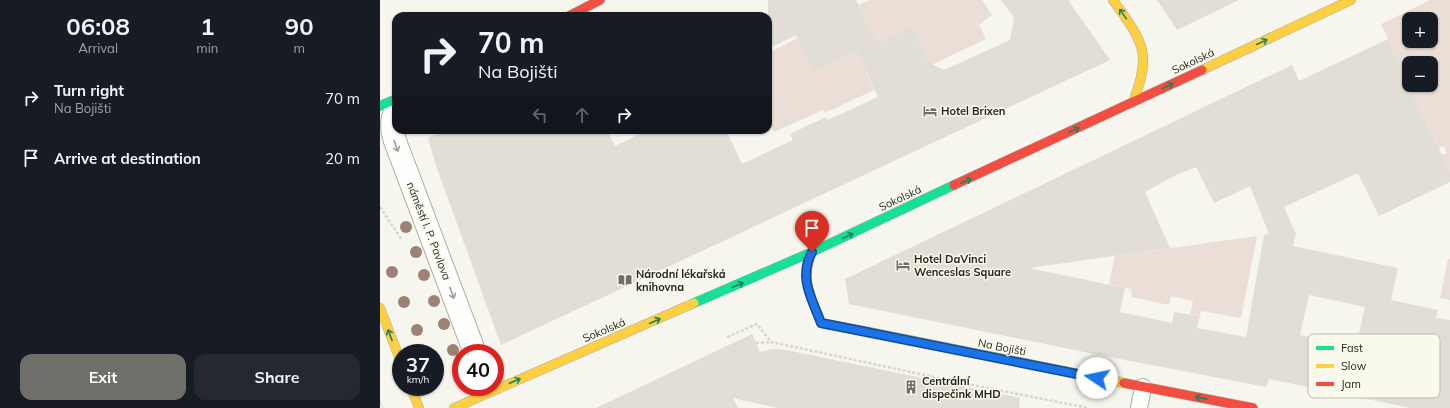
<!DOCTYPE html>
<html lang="en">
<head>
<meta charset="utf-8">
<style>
  body { margin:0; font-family:Mulish,sans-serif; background:#242831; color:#f1f3f6; height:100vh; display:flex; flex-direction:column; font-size:15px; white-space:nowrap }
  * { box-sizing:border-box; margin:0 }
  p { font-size:13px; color:#9ea1a6 }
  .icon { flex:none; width:22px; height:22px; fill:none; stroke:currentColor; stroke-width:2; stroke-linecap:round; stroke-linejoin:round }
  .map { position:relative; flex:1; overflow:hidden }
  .details { display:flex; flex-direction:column; background:#171b24; width:380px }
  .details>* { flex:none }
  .banner { position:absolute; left:12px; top:12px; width:380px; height:122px; border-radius:12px; box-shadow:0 1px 3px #0004; background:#171b24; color:#f1f3f6; overflow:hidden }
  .buttons { position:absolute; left:1022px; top:12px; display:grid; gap:8px }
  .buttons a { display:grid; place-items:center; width:36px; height:36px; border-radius:8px; background:#171b24; box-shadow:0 1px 3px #0004; font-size:20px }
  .speed { position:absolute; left:12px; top:344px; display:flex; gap:8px; font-size:20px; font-weight:700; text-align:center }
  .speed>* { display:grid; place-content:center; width:52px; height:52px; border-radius:50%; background:#171b24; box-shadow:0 1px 3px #0004; line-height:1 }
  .speed small { font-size:10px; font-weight:400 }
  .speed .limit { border:6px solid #d22; background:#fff; color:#111 }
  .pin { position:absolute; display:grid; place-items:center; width:34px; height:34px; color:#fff; margin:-41px -17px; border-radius:50% 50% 50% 0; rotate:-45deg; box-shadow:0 0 4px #0007 }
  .pin .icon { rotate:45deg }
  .me { position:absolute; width:44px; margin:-22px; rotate:281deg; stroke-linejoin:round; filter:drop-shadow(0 0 3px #0008) }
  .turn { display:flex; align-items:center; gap:14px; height:84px; padding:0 20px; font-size:18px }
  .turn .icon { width:52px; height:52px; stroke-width:2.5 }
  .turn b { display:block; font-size:28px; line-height:34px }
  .lanes { display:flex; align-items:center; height:38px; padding:0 20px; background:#0003; justify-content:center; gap:20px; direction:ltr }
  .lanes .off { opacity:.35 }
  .eta { display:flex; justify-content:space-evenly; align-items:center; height:68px; text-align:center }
  .eta b { font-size:24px; font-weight:700; line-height:28px }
  .button { display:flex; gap:8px; margin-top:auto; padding:8px 20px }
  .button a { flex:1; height:46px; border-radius:12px; background:#6f6f69; color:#fff; font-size:16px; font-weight:700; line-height:46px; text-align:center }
  .button a+a { background:#242831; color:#f1f3f6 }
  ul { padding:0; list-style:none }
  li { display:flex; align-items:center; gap:12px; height:60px; padding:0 20px }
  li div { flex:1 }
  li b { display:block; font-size:15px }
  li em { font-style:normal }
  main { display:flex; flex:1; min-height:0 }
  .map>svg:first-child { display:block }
  .green { fill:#eaded6; fill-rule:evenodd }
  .building { fill:#e3ded5; fill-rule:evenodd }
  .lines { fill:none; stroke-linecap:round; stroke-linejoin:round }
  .lane-casing { stroke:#acada6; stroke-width:18 }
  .street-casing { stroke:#acada6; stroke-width:24 }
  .fast-casing { stroke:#acada6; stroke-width:10 }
  .slow-casing { stroke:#acada6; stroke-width:10 }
  .jam-casing { stroke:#acada6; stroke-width:10 }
  .path { stroke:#d5d5d3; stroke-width:2.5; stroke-dasharray:3 2; stroke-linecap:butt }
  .lane { stroke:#fefefc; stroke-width:16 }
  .street { stroke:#fefefc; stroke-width:22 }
  .fast { stroke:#16e098; stroke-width:9 }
  .slow { stroke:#ffcf43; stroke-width:9 }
  .jam { stroke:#f24e42; stroke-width:9 }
  .tram { stroke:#d0d0cd; stroke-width:1 }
  .tree { fill:#9c8275 }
  .oneway { stroke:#1e835c }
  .oneway2 { stroke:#9d9d99 }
  .route-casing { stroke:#114b97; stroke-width:10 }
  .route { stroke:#1a73e8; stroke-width:7 }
  .labels { text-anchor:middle; stroke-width:3; stroke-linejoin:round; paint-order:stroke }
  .street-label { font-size:11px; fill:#262621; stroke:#f9faeb }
  .poi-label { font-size:11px; font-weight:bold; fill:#262621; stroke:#f9faeb; text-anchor:start }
  .key { fill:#f9faeb; stroke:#babaae; stroke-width:1 }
  .key-label { font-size:11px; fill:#262621 }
</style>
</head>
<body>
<main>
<section class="details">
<div class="eta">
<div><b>06:08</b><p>Arrival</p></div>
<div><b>1</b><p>min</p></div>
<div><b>90</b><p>m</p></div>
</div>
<ul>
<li><svg class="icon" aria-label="right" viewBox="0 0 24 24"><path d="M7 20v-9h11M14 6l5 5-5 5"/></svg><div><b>Turn right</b><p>Na Bojišti</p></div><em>70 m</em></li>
<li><svg class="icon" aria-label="arrive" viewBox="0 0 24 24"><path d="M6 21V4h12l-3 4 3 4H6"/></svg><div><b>Arrive at destination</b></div><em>20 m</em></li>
</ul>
<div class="button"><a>Exit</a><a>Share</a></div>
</section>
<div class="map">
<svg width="1070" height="408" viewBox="0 0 1070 408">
  <rect width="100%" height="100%" fill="#f6f6ee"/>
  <!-- green -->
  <g class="green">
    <path d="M489,0H602L612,15L599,25L606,39L551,65L532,25L498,42L479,5Z"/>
    <path d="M1050,0H1070V171L1062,155L1067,153L1064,146L1059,148L1017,63L1019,62L1001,24ZM1029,19H1051V41H1029ZM1029,63H1051V85H1029Z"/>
    <path d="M418,38L435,72L477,52L494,90L445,113L443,110L394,132L388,120V53Z"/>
    <path d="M877,236L861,318L821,311L820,316L810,314L813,301L791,296L789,305L752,297L751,289L729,284L735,256Z"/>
    <path d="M1068,259H1070V300L1060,298Z"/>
  </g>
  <!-- building -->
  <g class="building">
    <path d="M388,0H476L498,42L532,25L550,63L564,70L630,40L634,18L621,0H688L730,60L121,345L55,163L48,138L65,130H227L235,146L268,130H346L362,164L413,140L410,134L446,117L448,120L498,97L477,52L435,72L416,35L388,49Z"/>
    <path d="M777,0H859L797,30Z"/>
    <path d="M1008,39L1019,62L1017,63L1070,171V182L999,216L978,173L904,207L916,234L913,246L1018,268L1011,300L1058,310L1056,318L1070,320V408H1031L889,379L886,387L714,354L469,304L465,279L912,65L919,81ZM816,167L834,203L870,186L889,234L884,235L866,337L817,328L820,316L794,312L792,323L740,312L745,288L649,268L790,248L765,192L796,175ZM929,295L985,307L976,347L920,335Z"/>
    <path d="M372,334L380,352L392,349L406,350L640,398L639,408H397L353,398L358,408H216Z"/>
  </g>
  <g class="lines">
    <!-- lane casing -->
    <g class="lane-casing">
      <path id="lane" d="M759,408L763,387"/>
    </g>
    <!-- street casing -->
    <g class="street-casing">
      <path id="street" d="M16,108C11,120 11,129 15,141L95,353"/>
    </g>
    <!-- fast casing -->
    <g class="fast-casing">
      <g id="fast">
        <path d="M0,106L16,99"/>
        <path d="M314,303L432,252L574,185"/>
      </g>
    </g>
    <!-- slow casing -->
    <g class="slow-casing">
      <g id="slow">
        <path d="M733,0C762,41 773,52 753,102"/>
        <path d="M822,70L971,0"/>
        <path d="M0,308L21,362"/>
        <path d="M489,332L744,383"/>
        <path d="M31,387L39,408"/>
        <path d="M74,408L314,303"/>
      </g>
    </g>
    <!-- jam casing -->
    <g class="jam-casing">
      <g id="jam">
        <path d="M189,16L220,0"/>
        <path d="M574,185L822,70"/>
        <path d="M432,252C420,280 431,297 441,323L489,332"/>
        <path d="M744,383L873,408"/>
      </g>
    </g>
    <!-- path -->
    <g class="path">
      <path d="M0,207L22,240"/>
      <path d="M347,337L377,324L391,342L582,383L709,408"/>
      <path d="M376,343L391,342"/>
    </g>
    <!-- lane -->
    <use href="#lane" class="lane"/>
    <!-- street -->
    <use href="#street" class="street"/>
    <!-- fast -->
    <use href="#fast" class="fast"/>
    <!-- slow -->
    <use href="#slow" class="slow"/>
    <!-- jam -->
    <use href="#jam" class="jam"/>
    <!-- tram -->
    <path class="tram" d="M0,401L3,408"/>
  </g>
  <!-- trees -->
  <g class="tree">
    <circle cx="26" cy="227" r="6"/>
    <circle cx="36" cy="252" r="6"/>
    <circle cx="12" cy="272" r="6"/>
    <circle cx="44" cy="275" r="6"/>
    <circle cx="54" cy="301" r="6"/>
    <circle cx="24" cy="302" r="6"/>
    <circle cx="64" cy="324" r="6"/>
    <circle cx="37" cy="330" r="6"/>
    <circle cx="73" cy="350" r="6"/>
  </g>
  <!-- one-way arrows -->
  <defs><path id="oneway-shaft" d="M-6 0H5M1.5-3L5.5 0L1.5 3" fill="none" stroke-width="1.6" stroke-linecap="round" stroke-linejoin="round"/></defs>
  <g class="oneway">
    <use href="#oneway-shaft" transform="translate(743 14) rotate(-125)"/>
    <use href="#oneway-shaft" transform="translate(882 42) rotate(-25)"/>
    <use href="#oneway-shaft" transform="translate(788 86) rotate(-25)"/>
    <use href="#oneway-shaft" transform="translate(694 130) rotate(-25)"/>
    <use href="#oneway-shaft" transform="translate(586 181) rotate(-25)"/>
    <use href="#oneway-shaft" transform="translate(468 236) rotate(-25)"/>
    <use href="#oneway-shaft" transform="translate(358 285) rotate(-23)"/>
    <use href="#oneway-shaft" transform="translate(275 321) rotate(-24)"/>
    <use href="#oneway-shaft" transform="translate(10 335) rotate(-111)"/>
    <use href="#oneway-shaft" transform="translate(135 381) rotate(-23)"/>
    <use href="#oneway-shaft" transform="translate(821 398) rotate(-169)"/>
  </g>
  <g class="oneway2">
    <use href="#oneway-shaft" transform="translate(16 146) rotate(71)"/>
    <use href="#oneway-shaft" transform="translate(72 293) rotate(69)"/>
  </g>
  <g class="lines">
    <!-- route casing -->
    <g class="route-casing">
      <path id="route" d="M432,252C418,278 432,298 441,323L717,378"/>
    </g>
    <!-- route -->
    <use href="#route" class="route"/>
  </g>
  <!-- icons -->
  <defs>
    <g id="hotel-bare" transform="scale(1.08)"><path d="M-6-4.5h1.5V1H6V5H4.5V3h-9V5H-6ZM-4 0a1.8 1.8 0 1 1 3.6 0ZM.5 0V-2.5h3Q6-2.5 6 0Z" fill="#6f6f69" stroke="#f9faeb" stroke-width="2.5" paint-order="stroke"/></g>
    <g id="library-bare" transform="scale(1.08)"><path d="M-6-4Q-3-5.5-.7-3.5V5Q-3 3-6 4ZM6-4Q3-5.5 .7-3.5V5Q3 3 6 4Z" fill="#6f6f69" stroke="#f9faeb" stroke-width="2.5" paint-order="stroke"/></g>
    <g id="building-bare" transform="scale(1.08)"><path d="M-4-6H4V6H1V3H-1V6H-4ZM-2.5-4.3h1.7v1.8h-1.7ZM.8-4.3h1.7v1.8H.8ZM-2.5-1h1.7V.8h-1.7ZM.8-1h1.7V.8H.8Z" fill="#6f6f69" stroke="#f9faeb" stroke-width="2.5" paint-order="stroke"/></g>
  </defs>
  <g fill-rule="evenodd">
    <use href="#hotel-bare" x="550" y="111"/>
    <use href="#hotel-bare" x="523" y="265"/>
    <use href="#library-bare" x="245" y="280"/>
    <use href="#building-bare" x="531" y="387"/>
  </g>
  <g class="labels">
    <!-- street labels -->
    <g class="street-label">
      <text transform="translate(813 61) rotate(-25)" y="4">Sokolská</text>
      <text transform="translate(520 198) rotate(-25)" y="4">Sokolská</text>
      <text transform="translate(49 231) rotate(69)" y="4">náměstí I. P. Pavlova</text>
      <text transform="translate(224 330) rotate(-23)" y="4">Sokolská</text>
      <text transform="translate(622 347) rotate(11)" y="4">Na Bojišti</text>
    </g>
    <!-- poi labels -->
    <g class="poi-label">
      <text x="561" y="115">Hotel Brixen</text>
      <text x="534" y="263">Hotel DaVinci<tspan x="534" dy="13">Wenceslas Square</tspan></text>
      <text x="256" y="278">Národní lékařská<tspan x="256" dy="13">knihovna</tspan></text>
      <text x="542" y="385">Centrální<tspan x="542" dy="13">dispečink MHD</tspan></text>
    </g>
  </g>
  <!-- legend -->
  <rect x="928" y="334" width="132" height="64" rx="6" class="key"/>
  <rect x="936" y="346" width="18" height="4" fill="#16e098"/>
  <rect x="936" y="364" width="18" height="4" fill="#ffcf43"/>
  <rect x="936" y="382" width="18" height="4" fill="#f24e42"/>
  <g class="key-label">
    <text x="961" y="352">Fast</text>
    <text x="961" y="370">Slow</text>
    <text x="961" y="388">Jam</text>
  </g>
</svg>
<div class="buttons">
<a>+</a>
<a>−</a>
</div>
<div class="speed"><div>37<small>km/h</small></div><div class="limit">40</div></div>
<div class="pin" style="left:432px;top:252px;background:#d93025"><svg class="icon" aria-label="arrive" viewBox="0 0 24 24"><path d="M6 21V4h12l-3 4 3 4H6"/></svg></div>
<svg class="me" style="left:717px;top:378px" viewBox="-20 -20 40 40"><circle r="19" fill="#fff"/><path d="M0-13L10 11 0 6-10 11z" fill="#1a73e8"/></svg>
<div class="banner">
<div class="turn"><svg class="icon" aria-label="right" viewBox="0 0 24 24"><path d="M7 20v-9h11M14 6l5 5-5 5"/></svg><div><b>70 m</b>Na Bojišti</div></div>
<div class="lanes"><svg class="icon off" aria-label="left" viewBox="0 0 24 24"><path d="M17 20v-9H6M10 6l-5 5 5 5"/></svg><svg class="icon off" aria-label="ahead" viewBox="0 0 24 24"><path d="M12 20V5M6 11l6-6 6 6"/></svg><svg class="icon" aria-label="right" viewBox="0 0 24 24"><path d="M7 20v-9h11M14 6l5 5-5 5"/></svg></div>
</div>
</div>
</main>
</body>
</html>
